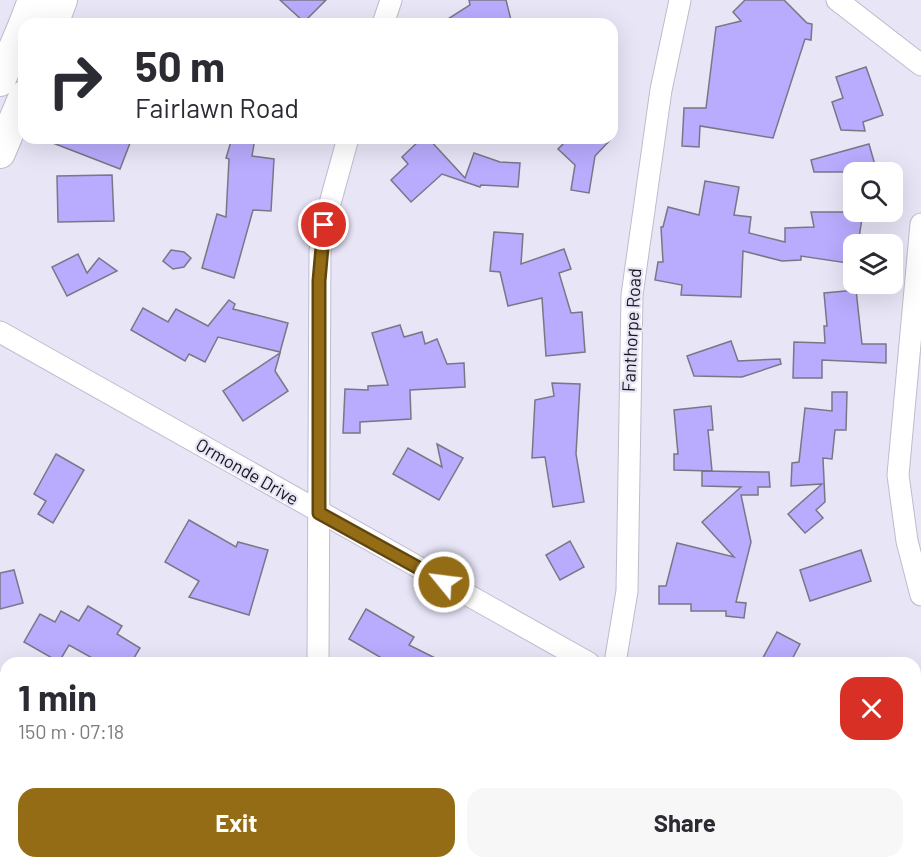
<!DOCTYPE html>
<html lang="en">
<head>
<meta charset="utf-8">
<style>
  body { margin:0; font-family:Barlow,sans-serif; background:#f7f7f7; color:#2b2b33; height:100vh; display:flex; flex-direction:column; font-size:22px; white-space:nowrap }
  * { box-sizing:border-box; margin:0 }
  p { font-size:20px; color:#7c7c81 }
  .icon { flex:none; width:33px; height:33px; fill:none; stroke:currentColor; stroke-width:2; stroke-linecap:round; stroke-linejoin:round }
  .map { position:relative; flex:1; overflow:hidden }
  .details { position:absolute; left:0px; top:657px; width:921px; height:212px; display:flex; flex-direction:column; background:#fff; border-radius:18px 18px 0 0; box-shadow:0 6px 24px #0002 }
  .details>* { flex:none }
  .guide { position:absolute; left:18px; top:18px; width:600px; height:126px; border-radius:18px; box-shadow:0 6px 24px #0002; background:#fff; color:#2b2b33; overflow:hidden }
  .controls { position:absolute; left:843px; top:162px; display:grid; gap:12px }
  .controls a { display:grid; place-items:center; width:60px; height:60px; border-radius:12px; background:#fff; box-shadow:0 6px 24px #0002; font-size:30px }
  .pin { position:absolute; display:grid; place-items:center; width:51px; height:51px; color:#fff; margin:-26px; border:3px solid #fff; border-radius:50%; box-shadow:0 2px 6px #0007 }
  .me { position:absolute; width:66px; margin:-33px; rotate:299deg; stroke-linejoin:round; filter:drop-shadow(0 0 4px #0008) }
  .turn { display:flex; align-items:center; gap:21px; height:126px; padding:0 18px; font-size:27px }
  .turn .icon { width:78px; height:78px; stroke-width:2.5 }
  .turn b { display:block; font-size:42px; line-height:51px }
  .round { display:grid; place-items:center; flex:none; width:63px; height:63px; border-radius:18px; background:#f7f7f7 }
  .overview { display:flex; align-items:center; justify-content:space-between; height:102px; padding:0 18px }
  h1 { font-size:36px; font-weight:700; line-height:45px }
  .cta { display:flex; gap:12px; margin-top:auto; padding:12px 18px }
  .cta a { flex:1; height:69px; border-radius:18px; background:#936c15; color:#fff; font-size:24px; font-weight:700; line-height:69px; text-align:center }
  .cta a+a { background:#f7f7f7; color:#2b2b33 }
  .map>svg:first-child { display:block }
  .building { fill:#b9abfd; stroke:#797786; stroke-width:1.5 }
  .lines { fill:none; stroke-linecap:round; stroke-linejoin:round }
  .street-casing { stroke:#bebccc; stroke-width:23 }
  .secondary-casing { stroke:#bebccc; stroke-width:32 }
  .street { stroke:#fff; stroke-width:21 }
  .secondary { stroke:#fff; stroke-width:30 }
  .route-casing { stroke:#60460e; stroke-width:15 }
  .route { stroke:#936c15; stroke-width:10 }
  .labels { text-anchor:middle; stroke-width:4.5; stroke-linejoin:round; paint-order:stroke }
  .street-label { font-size:18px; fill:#18181d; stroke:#e7e5f6 }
</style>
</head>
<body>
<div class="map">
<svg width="921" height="868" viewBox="0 0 921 868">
  <rect width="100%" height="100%" fill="#e7e5f6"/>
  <!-- building -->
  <g class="building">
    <path d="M280,0H326L304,22Z"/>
    <path d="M469,0H506L512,24H440L470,5Z"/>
    <path d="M745,0H784L807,23L812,24L811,40L805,39L773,138L700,126L699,147L682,146L684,108H706L716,27L741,21L733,12Z"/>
    <path d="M866,67L883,115L863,122L865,131L841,130L832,102L843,98L836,77Z"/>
    <path d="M40,138H132L120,169Z"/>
    <path d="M232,138H255L252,156L274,159L271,211L253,210L234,278L202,268L217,214L226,217L229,159L226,158Z"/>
    <path d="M422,138H428L465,178L474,153L500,162L520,163L518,187L481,185L480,187L442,174L411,202L391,180L408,164L402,157Z"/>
    <path d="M569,138H612L595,156L589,193L571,190L575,165L558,149Z"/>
    <path d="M869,144L877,172H814L811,160Z"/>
    <path d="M112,175L114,221L58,222L57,176Z"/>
    <path d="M705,181L739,187L734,215L751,217L749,233L785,242V228L814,227L811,212H863L858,244H854V264L801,256V260L782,261L743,251L741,297L681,295L682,285L655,280L658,262H663L661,227H663L668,207L699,215Z"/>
    <path d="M494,232L523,234L521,264L564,249L571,269L559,273L571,313L582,312L585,352L546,356L542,298L508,306L500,272L490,271Z"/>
    <path d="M171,250L184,252L191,258L184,267L173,269L163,261Z"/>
    <path d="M78,254L87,273L99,258L117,271L67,296L52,267Z"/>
    <path d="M856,290L862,344H886V363L822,360V378H793L794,342L825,343L824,326H827L824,293Z"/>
    <path d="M229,300L235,304L233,309L288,323L280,352L218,337L205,362L189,354L185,361L131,330L143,308L168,322L176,309L208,326Z"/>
    <path d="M400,325L404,337L422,332L425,344L437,339L447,364L464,363L465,387L410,390L411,419L360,422V433H343L345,389L368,390V386L388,385L372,333Z"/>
    <path d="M731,341L738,361L780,359L781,364L742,377L694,376L687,356Z"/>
    <path d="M280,353L275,371L288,391L243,421L223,391Z"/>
    <path d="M552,383L580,384L576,454L584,502L553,507L545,457L532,458L535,400L554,396Z"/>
    <path d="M832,392H847L846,430H835L832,459L823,458L825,502L816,510L823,518L805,533L788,514L822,484L791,486L792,463L799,462L805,408L832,411Z"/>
    <path d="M711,406L713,430H708L712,471L674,470V454H678L674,410Z"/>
    <path d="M437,444L463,458L439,500L393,474L408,448L442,467Z"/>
    <path d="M56,454L84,470L53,523L38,514L46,501L34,494Z"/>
    <path d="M702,471L769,472L770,487H758V495H741L751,542L736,602L746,603L744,618L726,616V611H691V604H659V586H666L677,543L734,557L702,522L741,487L702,486Z"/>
    <path d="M189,520L236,547L238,542L268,550L249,615L189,597L199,581L165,562Z"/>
    <path d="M570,541L584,567L560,580L546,555Z"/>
    <path d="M861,550L871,581L810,601L800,570Z"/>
    <path d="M14,570L23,603L0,609V573Z"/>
    <path d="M88,606L122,626L117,634L140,648L131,663H101L69,645L59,662L24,642L40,614L55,622L61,611L79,621Z"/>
    <path d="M366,609L414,637L409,645L445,663H390L349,639Z"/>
    <path d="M777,632L800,644L790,663H760Z"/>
  </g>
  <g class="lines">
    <!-- street casing -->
    <g class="street-casing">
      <g id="street">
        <path d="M837,0L921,65"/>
        <path d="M383,24L391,0"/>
        <path d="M921,224L898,475L907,541L921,595"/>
        <path d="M0,332L589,663"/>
        <path d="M318,663L320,251L324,225L348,138"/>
        <path d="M615,663L627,591L632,295L661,90L680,0"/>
        <path d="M0,682L6,685"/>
        <path d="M915,815L921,816"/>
        <path d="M313,862L323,868"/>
        <path d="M46,868L49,862"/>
      </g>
    </g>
    <!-- secondary casing -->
    <g class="secondary-casing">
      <g id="secondary">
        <path d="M24,24L33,0"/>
        <path d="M53,24L62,0"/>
        <path d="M0,81L24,24"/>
        <path d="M0,153L24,96"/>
      </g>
    </g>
    <!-- street -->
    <use href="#street" class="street"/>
    <!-- secondary -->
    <use href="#secondary" class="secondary"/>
  </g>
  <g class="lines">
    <!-- route casing -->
    <g class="route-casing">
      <path id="route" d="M324,225L319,281V513L444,582"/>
    </g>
    <!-- route -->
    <use href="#route" class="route"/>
  </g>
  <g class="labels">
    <!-- street labels -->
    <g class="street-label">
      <text transform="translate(632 330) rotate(-87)" y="6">Fanthorpe Road</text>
      <text transform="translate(247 472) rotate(30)" y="6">Ormonde Drive</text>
    </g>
  </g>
</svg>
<div class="controls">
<a><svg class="icon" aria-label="search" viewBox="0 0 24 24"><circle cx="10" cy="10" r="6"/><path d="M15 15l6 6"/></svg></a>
<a><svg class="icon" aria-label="layers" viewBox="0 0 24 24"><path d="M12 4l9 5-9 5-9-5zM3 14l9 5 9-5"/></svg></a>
</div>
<div class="pin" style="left:324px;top:225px;background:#d93025"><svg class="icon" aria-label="arrive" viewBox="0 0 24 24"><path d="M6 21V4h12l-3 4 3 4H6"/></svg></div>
<svg class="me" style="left:444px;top:582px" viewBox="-20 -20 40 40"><circle r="17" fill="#936c15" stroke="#fff" stroke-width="3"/><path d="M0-11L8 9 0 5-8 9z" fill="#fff"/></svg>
<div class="guide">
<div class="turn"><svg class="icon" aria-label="right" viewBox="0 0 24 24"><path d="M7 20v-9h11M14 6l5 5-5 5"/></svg><div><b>50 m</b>Fairlawn Road</div></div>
</div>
<section class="details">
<div class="overview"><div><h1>1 min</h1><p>150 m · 07:18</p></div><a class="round" style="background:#d93025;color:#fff"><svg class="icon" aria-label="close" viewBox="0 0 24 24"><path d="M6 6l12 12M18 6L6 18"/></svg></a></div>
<div class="cta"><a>Exit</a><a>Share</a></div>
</section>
</div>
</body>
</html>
